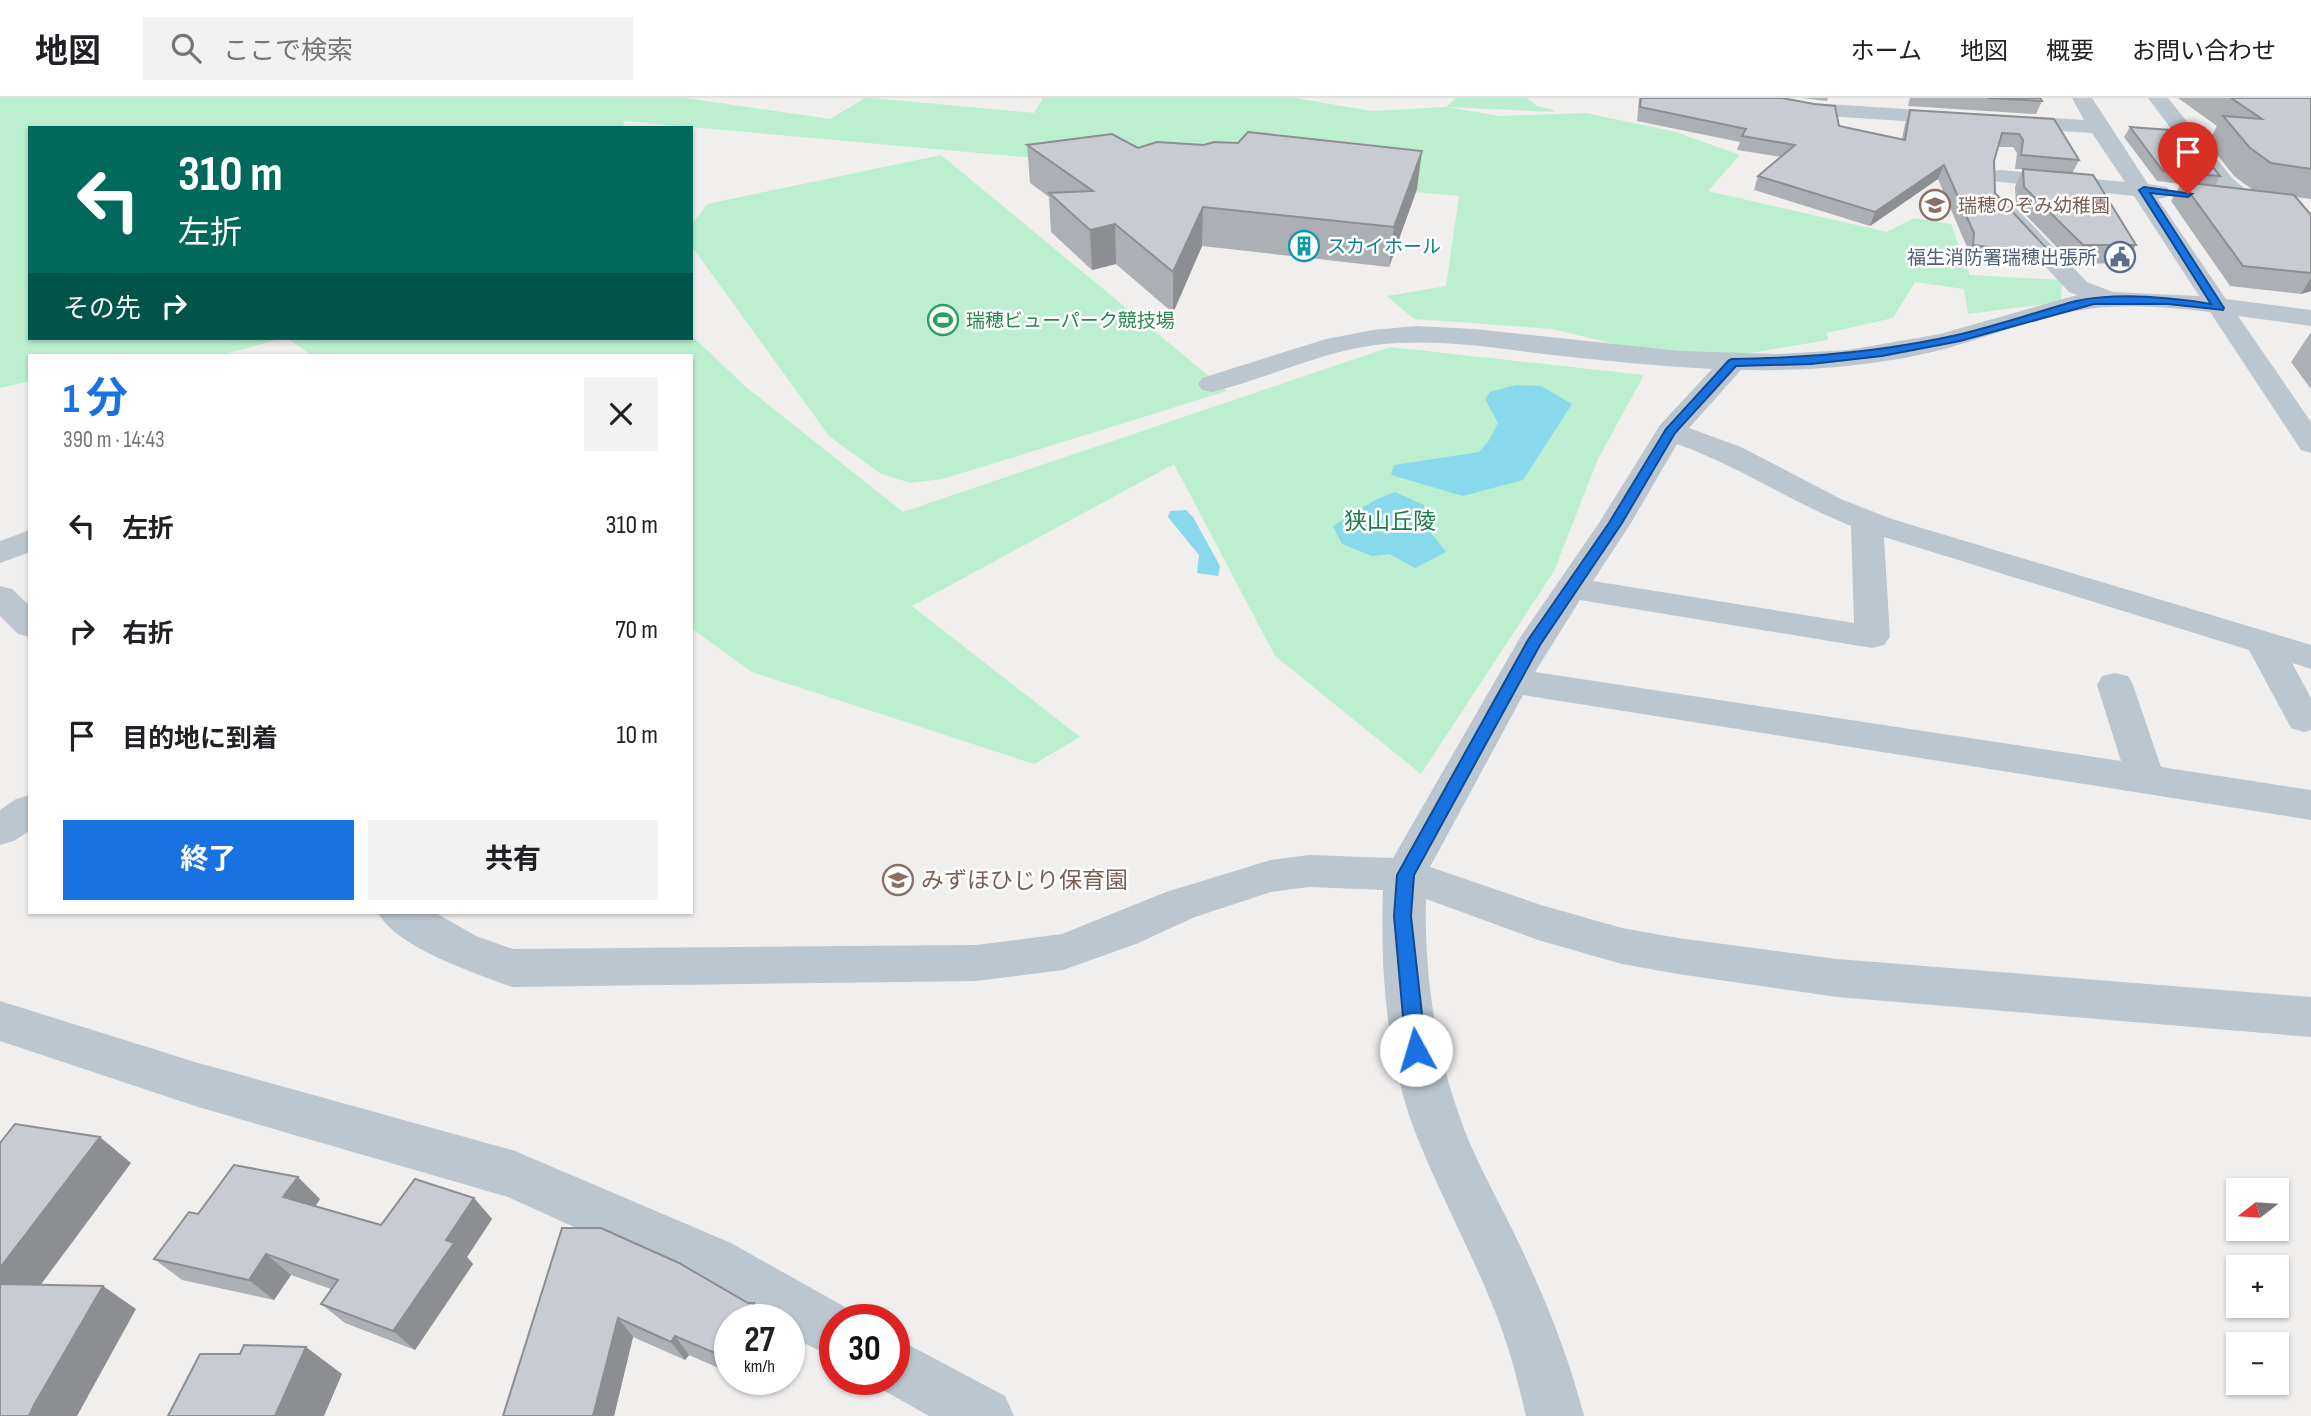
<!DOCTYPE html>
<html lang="ja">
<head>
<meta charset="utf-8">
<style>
  body { margin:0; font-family:"Sofia Sans Condensed","Noto Sans JP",sans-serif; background:#f2f2f2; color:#202124; height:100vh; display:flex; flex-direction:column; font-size:26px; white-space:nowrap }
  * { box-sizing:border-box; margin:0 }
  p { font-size:23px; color:#757577 }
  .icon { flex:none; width:38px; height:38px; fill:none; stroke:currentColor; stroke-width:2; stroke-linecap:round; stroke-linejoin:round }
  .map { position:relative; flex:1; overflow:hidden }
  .sheet { position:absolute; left:28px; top:256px; width:665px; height:560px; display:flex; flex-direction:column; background:#fff; border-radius:0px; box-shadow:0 2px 5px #0004 }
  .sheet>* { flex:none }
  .banner { position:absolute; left:28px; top:28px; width:665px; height:214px; border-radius:0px; box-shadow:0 2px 5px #0004; background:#00695c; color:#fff; overflow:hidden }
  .needle { width:46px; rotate:253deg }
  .tools { position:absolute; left:2226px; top:1080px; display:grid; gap:14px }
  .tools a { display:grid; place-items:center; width:63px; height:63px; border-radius:0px; background:#fff; box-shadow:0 2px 5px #0004; font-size:35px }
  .speed { position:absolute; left:714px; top:1206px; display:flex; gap:14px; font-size:35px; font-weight:700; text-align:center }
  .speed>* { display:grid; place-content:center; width:91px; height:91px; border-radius:50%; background:#fff; box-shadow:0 2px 5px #0004; line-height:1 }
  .speed small { font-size:18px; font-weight:400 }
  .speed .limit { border:10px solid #d22; background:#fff; color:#111 }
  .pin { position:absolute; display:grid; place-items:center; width:60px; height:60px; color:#fff; margin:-72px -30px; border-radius:50% 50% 50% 0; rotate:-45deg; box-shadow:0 0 7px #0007 }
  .pin .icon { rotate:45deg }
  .me { position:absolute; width:77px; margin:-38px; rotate:354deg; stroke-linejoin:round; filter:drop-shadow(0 0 5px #0008) }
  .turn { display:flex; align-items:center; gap:24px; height:147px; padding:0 35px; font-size:32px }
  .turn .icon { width:91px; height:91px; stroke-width:2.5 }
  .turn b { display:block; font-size:49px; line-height:60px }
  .then { display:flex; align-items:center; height:66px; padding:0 35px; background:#0003; gap:14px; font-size:26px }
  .round { display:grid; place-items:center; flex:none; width:74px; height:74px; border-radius:0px; background:#f2f2f2 }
  .overview { display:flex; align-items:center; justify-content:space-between; height:119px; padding:0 35px }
  h1 { font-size:42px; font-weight:700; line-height:52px; color:#1972e1 }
  .button { display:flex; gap:14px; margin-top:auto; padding:14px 35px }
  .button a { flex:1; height:80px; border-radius:0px; background:#1972e1; color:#fff; font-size:28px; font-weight:700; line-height:80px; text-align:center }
  .button a+a { background:#f2f2f2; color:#202124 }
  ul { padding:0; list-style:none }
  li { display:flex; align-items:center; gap:21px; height:105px; padding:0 35px }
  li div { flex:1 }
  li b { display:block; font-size:26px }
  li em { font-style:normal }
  header { display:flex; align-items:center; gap:42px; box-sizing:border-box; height:98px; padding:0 35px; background:#fff; border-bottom:2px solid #e0e0e0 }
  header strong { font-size:33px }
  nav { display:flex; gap:38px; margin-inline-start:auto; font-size:24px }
  .search { width:490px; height:63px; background:#f2f2f2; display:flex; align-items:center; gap:18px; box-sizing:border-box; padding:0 24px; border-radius:0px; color:#757577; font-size:26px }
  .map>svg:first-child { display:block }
  .green { fill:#bcefcf }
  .water { fill:#89d9ec }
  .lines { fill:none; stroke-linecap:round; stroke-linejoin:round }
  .minor { fill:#bcc6ce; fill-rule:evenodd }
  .wall { fill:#acafb4 }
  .shaded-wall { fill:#8c8e92 }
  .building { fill:#c8cbd1; stroke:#8c8e92; stroke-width:2 }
  .route { fill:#1972e1; stroke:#104a92; stroke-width:2 }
  .labels { text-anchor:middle; stroke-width:5; stroke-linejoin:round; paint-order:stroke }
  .far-education-label { font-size:19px; fill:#785e54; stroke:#fff; text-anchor:start }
  .far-culture-label { font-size:19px; fill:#0d838f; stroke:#fff; text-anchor:start }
  .far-service-label { font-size:19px; fill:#4e5e75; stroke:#fff; text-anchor:end }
  .far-leisure-label { font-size:19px; fill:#27864d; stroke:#fff; text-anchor:start }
  .park-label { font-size:23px; fill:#177e49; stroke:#fff }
  .education-label { font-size:23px; fill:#785e54; stroke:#fff; text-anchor:start }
</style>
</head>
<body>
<header>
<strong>地図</strong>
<div class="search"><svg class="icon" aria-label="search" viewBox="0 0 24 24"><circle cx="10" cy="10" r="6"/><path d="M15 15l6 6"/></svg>ここで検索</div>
<nav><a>ホーム</a><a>地図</a><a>概要</a><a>お問い合わせ</a></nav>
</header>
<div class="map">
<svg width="2311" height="1318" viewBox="0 0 2311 1318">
  <rect width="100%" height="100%" fill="#f1eeee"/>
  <!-- green -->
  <g class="green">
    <path d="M0,0H686L830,21L865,0H872L1034,15L1043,0H1295L1372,13L1446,9L1456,0H1527L1537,8L1554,12V14L1447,9L1499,18L1586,15L1676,34L1740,57L1708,93L1887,134L1914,120L1951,126L1970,177L2062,182L2061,204L1968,216L1964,191L1915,184L1893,220L1827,235L1828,242L1692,265L1553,231L1414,221L1387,198L1446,188L1459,98L624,23L623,30H30V240H283L222,257H30V283L0,290Z"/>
    <path d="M941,57L1227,293L943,381L911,385L881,376L829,338L693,150L691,128L707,106Z"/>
    <path d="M691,237L746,289L903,414L1390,249L1644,277L1598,361L1554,473L1421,676L1275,558L1174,366L912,508L1080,639L1034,666L752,574L691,530V257H311L287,240H691Z"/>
  </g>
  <!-- water -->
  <g class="water">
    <path d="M1516,287L1541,288L1572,306L1523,382L1463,398L1391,377L1394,367L1479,354L1488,344L1498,325L1485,301L1490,294Z"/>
    <path d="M1395,394L1424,407L1422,423L1446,454L1415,470L1389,456L1372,458L1342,446L1333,428L1377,401Z"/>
    <path d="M1186,412L1193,419L1220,468L1218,478L1197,475L1199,457L1168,419L1170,413Z"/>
  </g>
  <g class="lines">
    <!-- minor -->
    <g class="minor">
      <path d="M1742,0H1783L1810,5L2084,22L2072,0H2092L2148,86L2167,89L2170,94L2167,99L2158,101L2226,201L2311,212V228L2238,218L2311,324V355L2301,352L2210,214C2168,209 2124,205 2082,212C2032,219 1978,244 1928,255C1866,269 1804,273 1741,272L1689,330L1741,349L1843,402L1892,421L2311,547V571L2292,565L2311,600V632L2304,634L2291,630L2249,552L1884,439L1890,539L1884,547L1872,550L1580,502L1535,574L2121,663L2097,587L2102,578L2115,575L2128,578L2133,587L2161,669L2311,692V722L1523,597L1430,769L1541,807L1622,830L1678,840L1837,861L2311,899V939L1837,899L1678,876L1622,866L1538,842L1426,801C1424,873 1435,949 1459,1017C1472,1056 1493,1092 1511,1129C1541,1190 1567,1252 1584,1318H1526C1518,1283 1509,1249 1496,1216C1470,1149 1434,1087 1410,1020C1386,948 1380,868 1383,792L1309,789L1271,794L1195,819L1136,846L1063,872L976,883L512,889C477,876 393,848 378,814H434L476,838L513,851L976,847L1062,836L1166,794L1271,762L1309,757L1393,760L1521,538L1599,425L1660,327L1712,271C1659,268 1606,263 1552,257C1494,250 1436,240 1376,247C1319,254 1267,281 1212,294L1202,292L1198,286L1202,280L1326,241L1373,232L1416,228L1474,231L1680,253L1777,256L1848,252L1940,236L2077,197L2069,194L2000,120L1997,115L2000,110H2016L2087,184L2113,194L2199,198L2134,98L2001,84L1993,83L1990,78L1993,73L2001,72L2125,84L2092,35L1810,17L1745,4ZM1677,346C1739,368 1791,404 1851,428L1854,525L1593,483L1631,425Z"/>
      <path d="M2148,0H2168L2232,80L2259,103L2256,108H2240L2216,90Z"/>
      <path d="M30,432V454L0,465V443Z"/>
      <path d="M0,488L12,491L30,508V539L18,536L0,518Z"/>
      <path d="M30,697V732L14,743L0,747V712L16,701Z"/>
      <path d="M0,903L195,964L515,1053L731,1145L854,1214L858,1222H835V1260L789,1238V1222H761L693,1183L508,1099L195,1008L0,943Z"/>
      <path d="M894,1239L1005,1298L1014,1318H929L874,1287L872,1281H894Z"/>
    </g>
  </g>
  <!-- wall -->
  <g class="wall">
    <path d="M1639,0H1782L1839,28L1902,41L1905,26L1910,12L2054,21L2079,62L2072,76L2136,147L2126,165L2073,166L2016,107L2015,89L2023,71H2015L2017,55L2013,49H1998L1994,63L1995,95L2047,151L2040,166H2004L1966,162L1967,149L1938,81L1870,128L1754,92L1758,78L1781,59L1737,52L1740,44L1637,23Z"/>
    <path d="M1802,0H1828L1827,3Z"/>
    <path d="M1910,0H2040L2042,3L2036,16L1908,8Z"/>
    <path d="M2178,0H2311V101L2296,99L2311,117V193L2301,196L2230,188L2171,103L2181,86L2157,83L2124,39L2130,29L2220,78L2215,88L2253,92L2234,78L2208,45L2217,28Z"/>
    <path d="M1027,47L1138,50L1204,47L1417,91L1389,169L1202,148L1173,215L1116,166L1092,172L1051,134L1049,99L1030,85Z"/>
    <path d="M2311,234V291L2291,264Z"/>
    <path d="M474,1100L492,1121L467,1159L473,1166L415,1252L345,1225L321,1206L331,1191L291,1177L274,1202L182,1182L154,1161L320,1101L315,1108L381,1127Z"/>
    <path d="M601,1130L730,1222V1275L689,1257L685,1262L633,1239L614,1318H503Z"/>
  </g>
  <!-- shaded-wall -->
  <g class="shaded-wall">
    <path d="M1422,53L1417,91L1389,169L1394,129Z"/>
    <path d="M1944,67L1938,81L1870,128L1875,114Z"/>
    <path d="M1203,109L1202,148L1173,215V174Z"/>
    <path d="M1115,126L1116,166L1092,172L1090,132Z"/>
    <path d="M2311,180V193L2301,196Z"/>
    <path d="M100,1039L131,1065L25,1208L0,1193V1170Z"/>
    <path d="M298,1079L320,1101L307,1121L283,1099Z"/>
    <path d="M474,1100L492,1121L467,1159L473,1166L415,1252L393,1233L446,1142Z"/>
    <path d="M266,1156L291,1177L274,1202L249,1182Z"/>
    <path d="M103,1188L136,1211L77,1318H29L34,1307Z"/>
    <path d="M754,1205L763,1222H744Z"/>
    <path d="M618,1220L633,1239L614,1318H593Z"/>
    <path d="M675,1238L689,1257L685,1262L671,1244Z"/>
    <path d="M730,1245V1270L722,1258Z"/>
    <path d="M306,1249L342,1276L324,1318H275Z"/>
  </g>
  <!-- building -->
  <g class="building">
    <path d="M1641,0H1782L1814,6L1835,8L1839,28L1905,42L1910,12L2054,21L2079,62L2021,57L2023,42L2019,36L2002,35L1994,63L1995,95L2047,151L2011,152L1973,147L1974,135L1944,67L1875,114L1758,78L1795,47L1742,38L1746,31L1640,9Z"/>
    <path d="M1988,0H2040L2042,3Z"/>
    <path d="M2231,0H2311V71L2271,65L2250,50L2223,18L2262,21Z"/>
    <path d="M2130,29L2184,33L2220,78L2163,73Z"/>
    <path d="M1248,34L1422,53L1394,129L1203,109L1173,174L1115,126L1090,132L1049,95L1093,93L1027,47L1112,36L1138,50L1157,44L1204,47L1214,44L1238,45Z"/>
    <path d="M2023,71L2093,77L2136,147H2083L2024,89Z"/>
    <path d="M2182,84L2294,97L2311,117V175L2243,168Z"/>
    <path d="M15,1026L100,1039L0,1170V1045Z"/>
    <path d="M234,1067L298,1079L283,1099L381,1127L415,1081L474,1100L446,1142L454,1145L393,1233L321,1206L338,1182L266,1156L249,1182L154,1161L189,1114L198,1116Z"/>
    <path d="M562,1130H601L679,1165L748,1205H754L744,1222H730V1245L722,1258L675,1238L671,1244L618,1220L593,1318H503Z"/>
    <path d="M0,1186L103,1188L34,1307L29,1318H0Z"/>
    <path d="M244,1247L306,1249L275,1318H168L200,1256H240Z"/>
  </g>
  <!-- route -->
  <path class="route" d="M2144,89L2192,96L2188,99L2150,95L2224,210L2223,212L2168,206H2094L1960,243L1882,258L1811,266L1736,268L1675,335L1622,425L1540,547L1414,777L1411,818L1426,952L1423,958L1416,961L1409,958L1406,952L1394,818L1397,777L1528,542L1609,425L1666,331L1729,262L1732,261C1808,260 1882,254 1957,237C1997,228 2036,214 2076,203C2119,194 2168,199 2211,206L2139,92Z"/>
  <!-- icons -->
  <defs>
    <g id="school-ring" transform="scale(1.575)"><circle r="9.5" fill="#fff" stroke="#8d6e63" stroke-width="1.5"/><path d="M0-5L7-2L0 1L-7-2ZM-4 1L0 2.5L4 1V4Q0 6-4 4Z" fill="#8d6e63"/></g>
    <g id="building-ring" transform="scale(1.575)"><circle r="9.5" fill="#fff" stroke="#0f9aa8" stroke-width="1.5"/><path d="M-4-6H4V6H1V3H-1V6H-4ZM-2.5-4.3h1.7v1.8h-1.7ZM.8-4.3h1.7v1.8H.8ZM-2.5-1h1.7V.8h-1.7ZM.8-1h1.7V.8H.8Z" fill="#0f9aa8"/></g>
    <g id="civic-ring" transform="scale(1.575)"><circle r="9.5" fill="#fff" stroke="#5c6f8a" stroke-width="1.5"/><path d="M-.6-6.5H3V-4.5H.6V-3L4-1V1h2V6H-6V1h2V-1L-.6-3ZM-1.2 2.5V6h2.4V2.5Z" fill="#5c6f8a"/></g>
    <g id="stadium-ring" transform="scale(1.575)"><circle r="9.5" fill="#fff" stroke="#2e9e5b" stroke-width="1.5"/><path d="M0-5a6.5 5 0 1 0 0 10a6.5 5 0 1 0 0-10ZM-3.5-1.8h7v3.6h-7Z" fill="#2e9e5b"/></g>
  </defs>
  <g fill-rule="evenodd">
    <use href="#school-ring" x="1935" y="107"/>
    <use href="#building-ring" x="1304" y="148"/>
    <use href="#civic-ring" x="2120" y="159"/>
    <use href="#stadium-ring" x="943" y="222"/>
    <use href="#school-ring" x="898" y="782"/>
  </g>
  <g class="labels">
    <!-- far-education labels -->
    <g class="far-education-label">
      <text x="1958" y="114">瑞穂のぞみ幼稚園</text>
    </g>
    <!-- far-culture labels -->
    <g class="far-culture-label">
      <text x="1327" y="155">スカイホール</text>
    </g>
    <!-- far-service labels -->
    <g class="far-service-label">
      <text x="2097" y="166">福生消防署瑞穂出張所</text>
    </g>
    <!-- far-leisure labels -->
    <g class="far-leisure-label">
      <text x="966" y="229">瑞穂ビューパーク競技場</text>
    </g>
    <!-- park labels -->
    <g class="park-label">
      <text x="1390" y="431">狭山丘陵</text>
    </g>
    <!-- education labels -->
    <g class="education-label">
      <text x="921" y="790">みずほひじり保育園</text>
    </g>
  </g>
</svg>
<div class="tools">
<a><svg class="needle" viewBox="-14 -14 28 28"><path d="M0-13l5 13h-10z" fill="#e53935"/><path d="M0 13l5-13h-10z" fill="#757577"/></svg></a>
<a>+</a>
<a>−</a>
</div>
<div class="speed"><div>27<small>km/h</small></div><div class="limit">30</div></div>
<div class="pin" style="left:2188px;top:96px;background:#d93025"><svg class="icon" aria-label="arrive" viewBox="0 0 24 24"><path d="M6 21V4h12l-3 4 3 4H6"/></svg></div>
<svg class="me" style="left:1416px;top:952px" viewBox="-20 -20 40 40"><circle r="19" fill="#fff"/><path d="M0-13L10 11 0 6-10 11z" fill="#1972e1"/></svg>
<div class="banner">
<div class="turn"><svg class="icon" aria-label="left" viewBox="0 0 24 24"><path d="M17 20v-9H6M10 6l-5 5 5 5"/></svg><div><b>310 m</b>左折</div></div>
<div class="then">その先<svg class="icon" aria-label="right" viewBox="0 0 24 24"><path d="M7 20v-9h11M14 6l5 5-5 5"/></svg></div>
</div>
<section class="sheet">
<div class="overview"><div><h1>1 分</h1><p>390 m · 14:43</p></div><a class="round"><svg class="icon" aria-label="close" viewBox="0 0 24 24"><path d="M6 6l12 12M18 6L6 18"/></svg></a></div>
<ul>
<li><svg class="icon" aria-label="left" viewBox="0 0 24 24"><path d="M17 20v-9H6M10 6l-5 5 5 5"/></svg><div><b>左折</b></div><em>310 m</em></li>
<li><svg class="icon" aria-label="right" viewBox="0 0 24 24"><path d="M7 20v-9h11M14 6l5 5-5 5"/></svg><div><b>右折</b></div><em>70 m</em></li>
<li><svg class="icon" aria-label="arrive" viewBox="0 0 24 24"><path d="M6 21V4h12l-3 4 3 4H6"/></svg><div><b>目的地に到着</b></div><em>10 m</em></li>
</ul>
<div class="button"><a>終了</a><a>共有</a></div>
</section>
</div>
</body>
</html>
